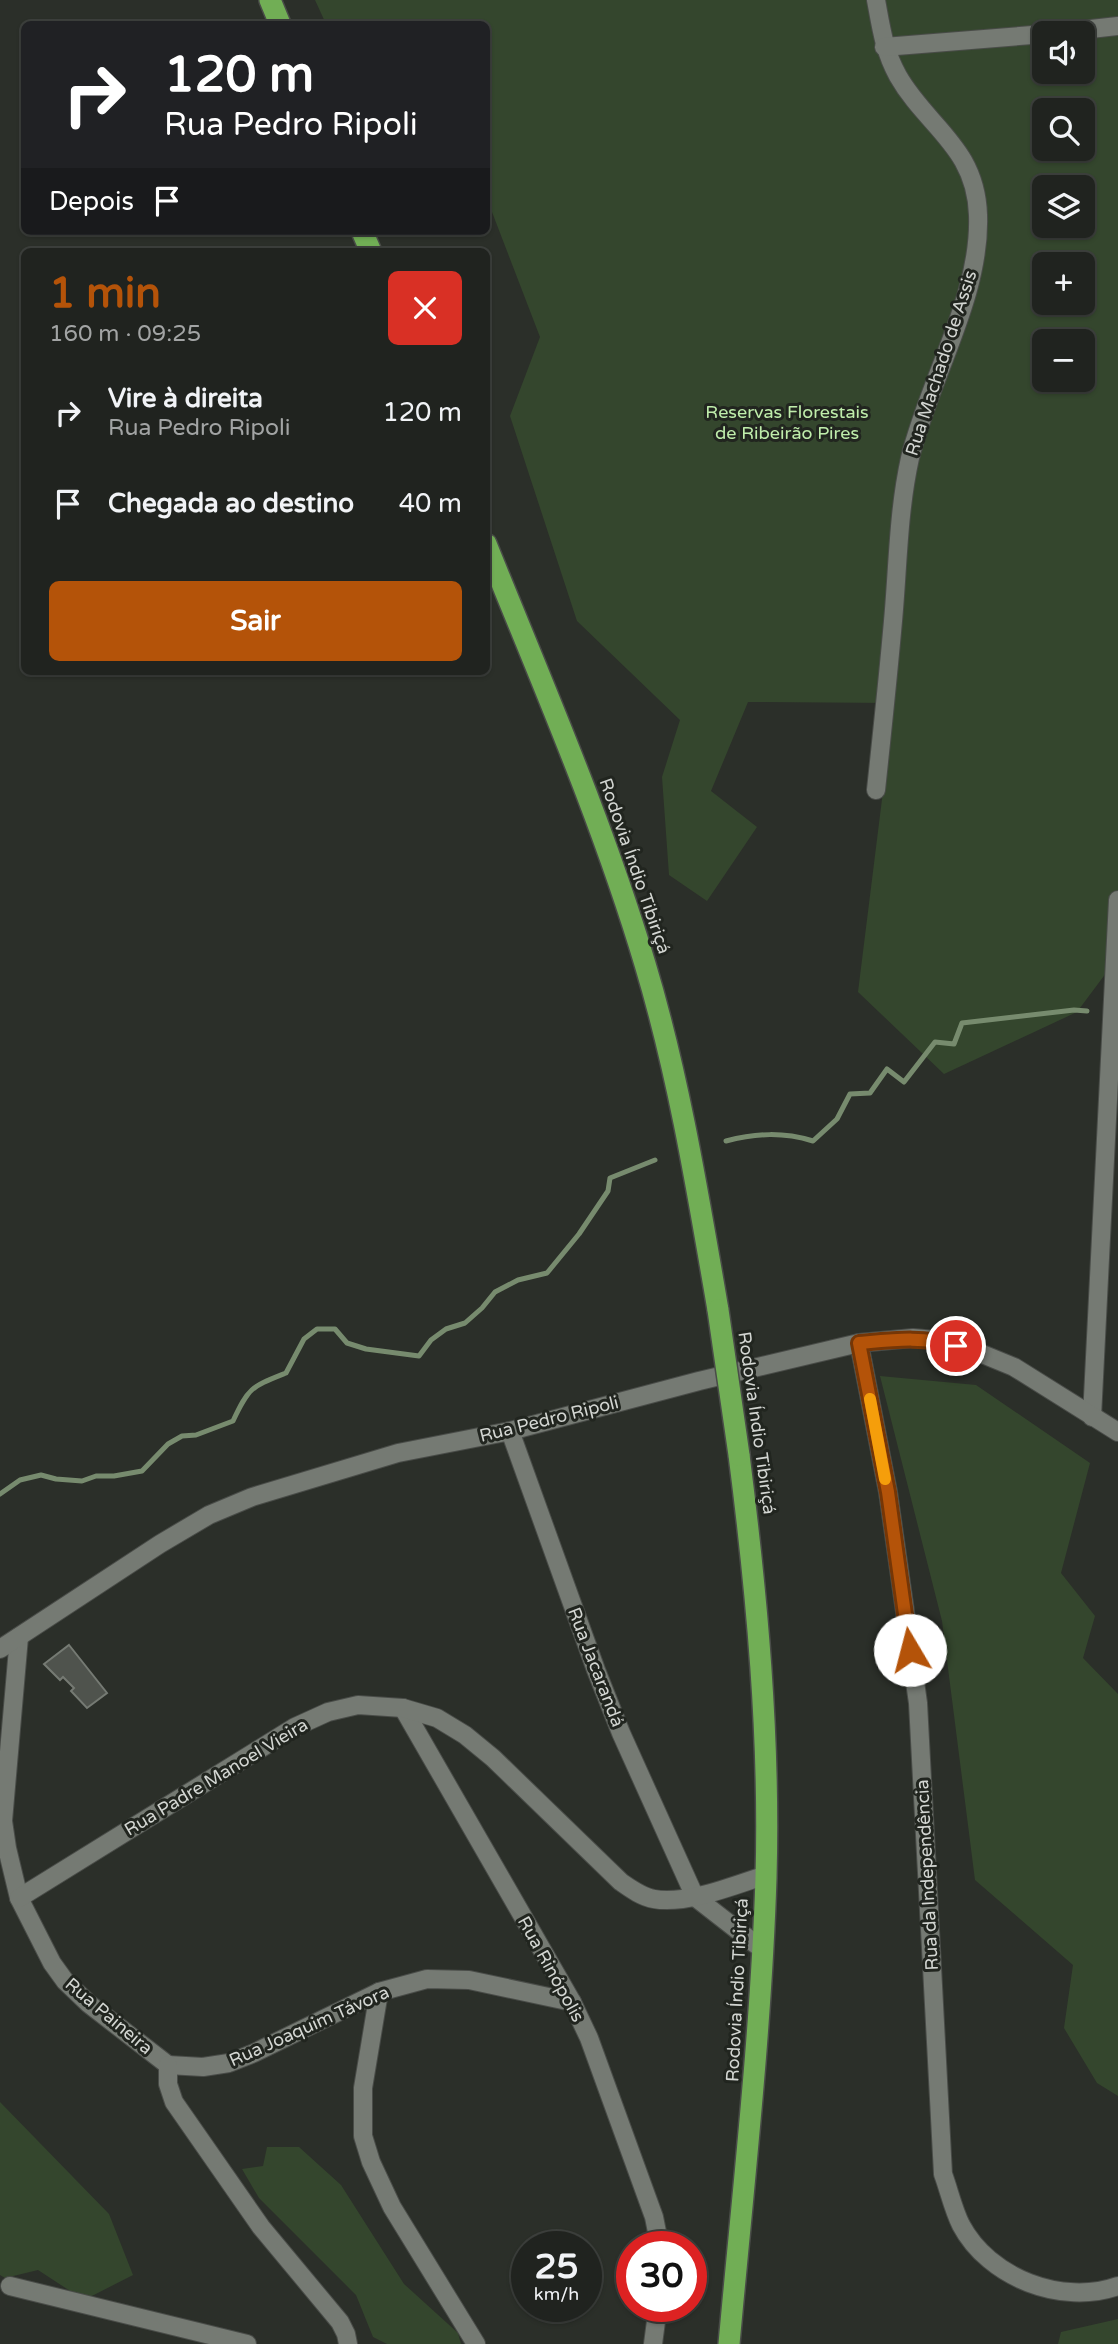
<!DOCTYPE html>
<html lang="pt">
<head>
<meta charset="utf-8">
<style>
  body { margin:0; font-family:"Varela Round",sans-serif; background:#2d2f2c; color:#f1f3f6; height:100vh; display:flex; flex-direction:column; font-size:26px; white-space:nowrap }
  * { box-sizing:border-box; margin:0 }
  p { font-size:23px; color:#a2a4a4 }
  .icon { flex:none; width:38px; height:38px; fill:none; stroke:currentColor; stroke-width:2; stroke-linecap:round; stroke-linejoin:round }
  .map { position:relative; flex:1; overflow:hidden }
  .sheet { position:absolute; left:21px; top:248px; width:469px; height:427px; display:flex; flex-direction:column; background:#20231f; border-radius:10px; box-shadow:0 2px 5px #0004,0 0 0 2px #3d403d }
  .sheet>* { flex:none }
  .guide { position:absolute; left:21px; top:21px; width:469px; height:214px; border-radius:10px; box-shadow:0 2px 5px #0004,0 0 0 2px #3d403d; background:#202124; color:#fff; overflow:hidden }
  .controls { position:absolute; left:1032px; top:21px; display:grid; gap:14px }
  .controls a { display:grid; place-items:center; width:63px; height:63px; border-radius:10px; background:#20231f; box-shadow:0 2px 5px #0004,0 0 0 2px #3d403d; font-size:35px }
  .speed { position:absolute; left:511px; top:2231px; display:flex; gap:14px; font-size:35px; font-weight:700; text-align:center }
  .speed>* { display:grid; place-content:center; width:91px; height:91px; border-radius:50%; background:#20231f; box-shadow:0 2px 5px #0004,0 0 0 2px #3d403d; line-height:1 }
  .speed small { font-size:18px; font-weight:400 }
  .speed .limit { border:10px solid #d22; background:#fff; color:#111 }
  .pin { position:absolute; display:grid; place-items:center; width:60px; height:60px; color:#fff; margin:-30px; border:4px solid #fff; border-radius:50%; box-shadow:0 2px 7px #0007 }
  .me { position:absolute; width:77px; margin:-38px; rotate:352deg; stroke-linejoin:round; filter:drop-shadow(0 0 5px #0008) }
  .turn { display:flex; align-items:center; gap:24px; height:147px; padding:0 28px; font-size:32px }
  .turn .icon { width:91px; height:91px; stroke-width:2.5 }
  .turn b { display:block; font-size:49px; line-height:60px }
  .then { display:flex; align-items:center; height:66px; padding:0 28px; background:#0003; gap:14px; font-size:26px }
  .round { display:grid; place-items:center; flex:none; width:74px; height:74px; border-radius:10px; background:#2d2f2c }
  .overview { display:flex; align-items:center; justify-content:space-between; height:119px; padding:0 28px }
  h1 { font-size:42px; font-weight:700; line-height:52px; color:#b45309 }
  .button { display:flex; gap:14px; margin-top:auto; padding:14px 28px }
  .button a { flex:1; height:80px; border-radius:10px; background:#b45309; color:#fff; font-size:28px; font-weight:700; line-height:80px; text-align:center }
  ul { padding:0; list-style:none }
  li { display:flex; align-items:center; gap:21px; height:91px; padding:0 28px }
  li div { flex:1 }
  li b { display:block; font-size:26px }
  li em { font-style:normal }
  .map>svg:first-child { display:block }
  .green { fill:#34462d; fill-rule:evenodd }
  .lines { fill:none; stroke-linecap:round; stroke-linejoin:round }
  .stream { stroke:#778b6e; stroke-width:5 }
  .building { fill:#4f534d; stroke:#757a73; stroke-width:2 }
  .street-casing { stroke:#494c48; stroke-width:20 }
  .secondary-casing { stroke:#494c48; stroke-width:20 }
  .highway-casing { stroke:#494c48; stroke-width:24 }
  .street { stroke:#757a73; stroke-width:18 }
  .secondary { stroke:#757a73; stroke-width:18 }
  .highway { stroke:#71ae55; stroke-width:21 }
  .highway-bridge-casing { stroke:#494c48; stroke-width:24; stroke-linecap:butt }
  .highway-bridge { stroke:#71ae55; stroke-width:21 }
  .route-casing { stroke:#753606; stroke-width:18 }
  .route { stroke:#b45309; stroke-width:12 }
  .slow { stroke:#f59e0b; stroke-width:12 }
  .labels { text-anchor:middle; stroke-width:6; stroke-linejoin:round; paint-order:stroke }
  .street-label { font-size:18px; fill:#d3d6d2; stroke:#21251f }
  .park-label { font-size:18px; fill:#bfedab; stroke:#21251f }
</style>
</head>
<body>
<div class="map">
<svg width="1118" height="2344" viewBox="0 0 1118 2344">
  <rect width="100%" height="100%" fill="#2b2f29"/>
  <!-- green -->
  <g class="green">
    <path d="M315,0H1118V957L1077,1012L944,1074L858,992L894,703L748,702L711,791L757,827L707,901L669,875L662,777L680,720L577,621L510,416L540,337L487,199L486,24H326ZM1045,33H1083V72H1045ZM1045,110H1083V149H1045ZM1045,187H1083V226H1045ZM1045,264H1083V303H1045ZM1045,341H1083V380H1045Z"/>
    <path d="M880,1376L976,1385L1090,1463L1061,1573L1095,1616L1083,1658L1118,1694V2096L1097,2083L1064,2028L1073,1965L975,1880L942,1621Z"/>
    <path d="M0,2102L109,2214L133,2275L84,2300L38,2270L5,2278L0,2275Z"/>
    <path d="M267,2147H299L341,2185L404,2284L458,2333L461,2344H387L373,2337L356,2295L259,2198L242,2169L263,2166Z"/>
    <path d="M1118,2319V2344H1058L1061,2332Z"/>
  </g>
  <g class="lines">
    <!-- stream -->
    <g class="stream">
      <path d="M726,1141C757,1133 783,1132 813,1141L837,1119L850,1094L870,1093L887,1069L904,1082L935,1042L954,1044L962,1023L1074,1010L1087,1011"/>
      <path d="M0,1494L20,1480L41,1475L56,1479L82,1481L96,1476H114L142,1471L168,1444L182,1436L196,1435L233,1421C249,1387 251,1387 286,1373L304,1339L317,1329H335L347,1343L366,1349L419,1356L431,1340L446,1329L465,1323L482,1308L495,1292L518,1280L547,1273L579,1234L608,1191L610,1178L655,1160"/>
    </g>
  </g>
  <!-- building -->
  <path class="building" d="M69,1645L107,1693L87,1708L71,1691L74,1688L63,1677L60,1680L44,1664Z"/>
  <g class="lines">
    <!-- street casing -->
    <g class="street-casing">
      <g id="street">
        <path d="M876,0C881,27 884,51 898,76C927,127 976,147 978,215C981,297 929,379 910,458C898,512 898,567 893,621C888,678 882,734 876,790"/>
        <path d="M1055,33L1118,26"/>
        <path d="M884,47L1045,34"/>
        <path d="M859,1343L888,1492L918,1703L943,2174C949,2190 953,2209 961,2225C989,2278 1062,2306 1118,2286"/>
        <path d="M1092,1417L1118,900"/>
        <path d="M510,1431L596,1670L621,1733L695,1897L763,1950"/>
        <path d="M19,1637L3,1821L7,1848L19,1898L52,1963L65,1981L89,2004L168,2065"/>
        <path d="M403,1708L572,2002L589,2038L654,2217L660,2247"/>
        <path d="M19,1898L295,1727L328,1712L358,1705L403,1708L437,1718L465,1735L493,1758L621,1882C631,1889 642,1897 654,1899C686,1905 735,1885 766,1875"/>
        <path d="M379,1992L363,2088V2136L371,2162L392,2207L476,2344"/>
        <path d="M168,2065L203,2067L229,2063L254,2053L379,1992L427,1979L469,1980L572,2002"/>
        <path d="M168,2065V2084L174,2102L261,2227L340,2322L346,2334L348,2344"/>
        <path d="M10,2286L247,2344"/>
        <path d="M653,2344L658,2306"/>
      </g>
    </g>
    <!-- secondary casing -->
    <g class="secondary-casing">
      <path id="secondary" d="M0,1649L160,1544L209,1515L252,1497L398,1453L510,1431L699,1381L859,1343L913,1338L936,1340L975,1351L1014,1367L1118,1432"/>
    </g>
    <!-- highway casing -->
    <g class="highway-casing">
      <g id="highway">
        <path d="M270,0L280,24"/>
        <path d="M362,231L371,252"/>
        <path d="M486,544C542,683 602,820 645,964C679,1077 698,1194 718,1310"/>
        <path d="M729,2344C743,2189 761,2034 766,1878C770,1737 757,1595 739,1455"/>
      </g>
    </g>
    <!-- street -->
    <use href="#street" class="street"/>
    <!-- secondary -->
    <use href="#secondary" class="secondary"/>
    <!-- highway -->
    <use href="#highway" class="highway"/>
    <!-- highway-bridge casing -->
    <g class="highway-bridge-casing">
      <path id="highway-bridge" d="M718,1310L739,1455"/>
    </g>
    <!-- highway-bridge -->
    <use href="#highway-bridge" class="highway-bridge"/>
  </g>
  <g class="lines">
    <!-- route casing -->
    <g class="route-casing">
      <path id="route" d="M910,1650L888,1492L859,1343C893,1340 923,1336 956,1346"/>
    </g>
    <!-- route -->
    <use href="#route" class="route"/>
    <!-- slow -->
    <path class="slow" d="M870,1399L885,1479"/>
  </g>
  <g class="labels">
    <!-- street labels -->
    <g class="street-label">
      <text transform="translate(941 363) rotate(-72)" y="6">Rua Machado de Assis</text>
      <text transform="translate(635 866) rotate(71)" y="6">Rodovia Índio Tibiriçá</text>
      <text transform="translate(549 1419) rotate(-14)" y="6">Rua Pedro Ripoli</text>
      <text transform="translate(757 1423) rotate(82)" y="6">Rodovia Índio Tibiriçá</text>
      <text transform="translate(596 1667) rotate(69)" y="6">Rua Jacarandá</text>
      <text transform="translate(216 1777) rotate(-31)" y="6">Rua Padre Manoel Vieira</text>
      <text transform="translate(927 1875) rotate(-93)" y="6">Rua da Independência</text>
      <text transform="translate(551 1969) rotate(61)" y="6">Rua Rinópolis</text>
      <text transform="translate(737 1990) rotate(-87)" y="6">Rodovia Índio Tibiriçá</text>
      <text transform="translate(109 2016) rotate(40)" y="6">Rua Paineira</text>
      <text transform="translate(309 2026) rotate(-24)" y="6">Rua Joaquim Távora</text>
    </g>
    <!-- park labels -->
    <g class="park-label">
      <text x="787" y="418">Reservas Florestais<tspan x="787" dy="21">de Ribeirão Pires</tspan></text>
    </g>
  </g>
</svg>
<div class="controls">
<a><svg class="icon" aria-label="sound" viewBox="0 0 24 24"><path d="M4 9h4l5-4v14l-5-4H4zM17 9q2 3 0 6"/></svg></a>
<a><svg class="icon" aria-label="search" viewBox="0 0 24 24"><circle cx="10" cy="10" r="6"/><path d="M15 15l6 6"/></svg></a>
<a><svg class="icon" aria-label="layers" viewBox="0 0 24 24"><path d="M12 4l9 5-9 5-9-5zM3 14l9 5 9-5"/></svg></a>
<a>+</a>
<a>−</a>
</div>
<div class="speed"><div>25<small>km/h</small></div><div class="limit">30</div></div>
<div class="pin" style="left:956px;top:1346px;background:#d93025"><svg class="icon" aria-label="arrive" viewBox="0 0 24 24"><path d="M6 21V4h12l-3 4 3 4H6"/></svg></div>
<svg class="me" style="left:910px;top:1650px" viewBox="-20 -20 40 40"><circle r="19" fill="#fff"/><path d="M0-13L10 11 0 6-10 11z" fill="#b45309"/></svg>
<div class="guide">
<div class="turn"><svg class="icon" aria-label="right" viewBox="0 0 24 24"><path d="M7 20v-9h11M14 6l5 5-5 5"/></svg><div><b>120 m</b>Rua Pedro Ripoli</div></div>
<div class="then">Depois<svg class="icon" aria-label="arrive" viewBox="0 0 24 24"><path d="M6 21V4h12l-3 4 3 4H6"/></svg></div>
</div>
<section class="sheet">
<div class="overview"><div><h1>1 min</h1><p>160 m · 09:25</p></div><a class="round" style="background:#d93025;color:#fff"><svg class="icon" aria-label="close" viewBox="0 0 24 24"><path d="M6 6l12 12M18 6L6 18"/></svg></a></div>
<ul>
<li><svg class="icon" aria-label="right" viewBox="0 0 24 24"><path d="M7 20v-9h11M14 6l5 5-5 5"/></svg><div><b>Vire à direita</b><p>Rua Pedro Ripoli</p></div><em>120 m</em></li>
<li><svg class="icon" aria-label="arrive" viewBox="0 0 24 24"><path d="M6 21V4h12l-3 4 3 4H6"/></svg><div><b>Chegada ao destino</b></div><em>40 m</em></li>
</ul>
<div class="button"><a>Sair</a></div>
</section>
</div>
</body>
</html>
